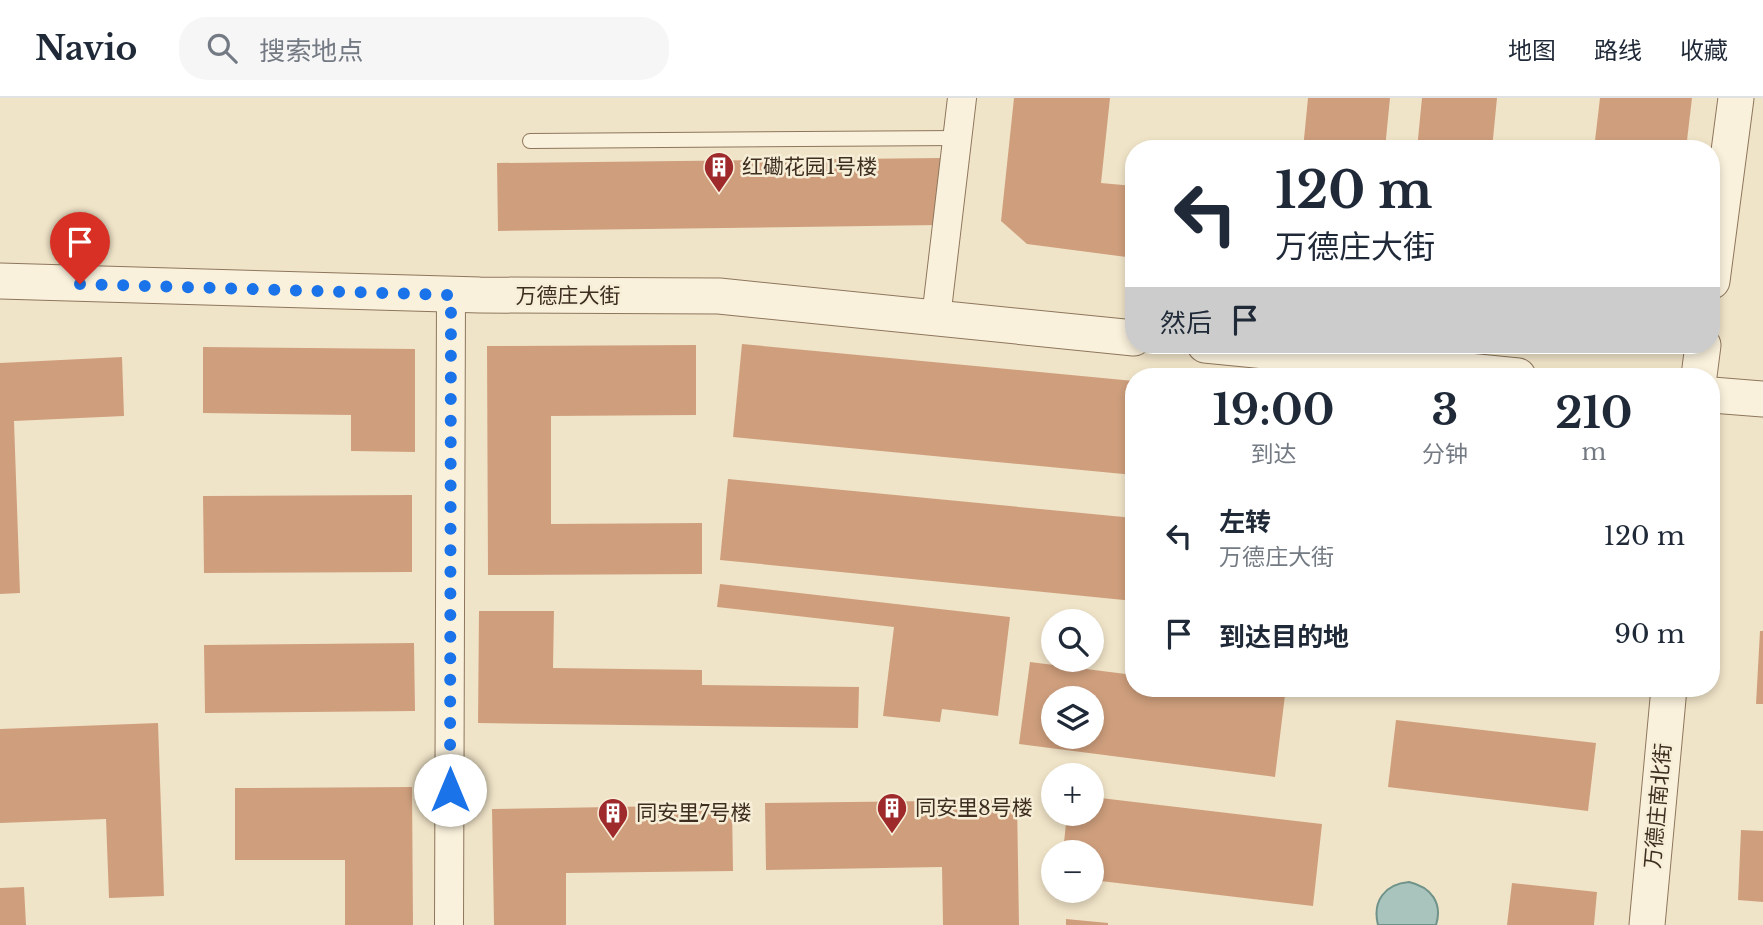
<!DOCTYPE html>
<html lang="zh">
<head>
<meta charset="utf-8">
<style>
  body { margin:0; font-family:"Libre Baskerville","Noto Sans SC",serif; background:#f6f6f7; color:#1f2937; height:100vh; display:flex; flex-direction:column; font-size:26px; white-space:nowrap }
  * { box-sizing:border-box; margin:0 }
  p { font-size:23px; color:#747a83 }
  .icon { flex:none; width:38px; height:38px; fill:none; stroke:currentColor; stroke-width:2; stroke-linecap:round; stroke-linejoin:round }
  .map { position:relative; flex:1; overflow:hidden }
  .sheet { position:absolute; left:1125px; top:270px; width:595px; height:329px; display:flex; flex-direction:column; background:#fff; border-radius:28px; box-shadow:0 4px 10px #0003 }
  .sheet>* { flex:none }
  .guide { position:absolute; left:1125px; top:42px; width:595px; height:214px; border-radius:28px; box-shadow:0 4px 10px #0003; background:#fff; color:#1f2937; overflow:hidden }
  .tools { position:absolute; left:1041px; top:511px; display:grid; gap:14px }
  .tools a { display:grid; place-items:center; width:63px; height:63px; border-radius:50%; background:#fff; box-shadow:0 4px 10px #0003; font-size:35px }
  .pin { position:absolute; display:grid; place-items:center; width:60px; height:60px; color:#fff; margin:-72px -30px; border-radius:50% 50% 50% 0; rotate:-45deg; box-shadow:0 0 7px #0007 }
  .pin .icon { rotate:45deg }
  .me { position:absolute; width:77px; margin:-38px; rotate:0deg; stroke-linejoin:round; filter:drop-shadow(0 0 5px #0008) }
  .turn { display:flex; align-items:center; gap:24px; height:147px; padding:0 35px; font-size:32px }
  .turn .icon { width:91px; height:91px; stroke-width:2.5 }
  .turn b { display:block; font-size:49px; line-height:60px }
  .then { display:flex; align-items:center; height:66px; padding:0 35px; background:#0003; gap:14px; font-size:26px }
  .eta { display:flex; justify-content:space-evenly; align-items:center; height:119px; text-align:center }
  .eta b { font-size:42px; font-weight:700; line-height:49px }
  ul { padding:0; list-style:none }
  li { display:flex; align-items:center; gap:21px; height:98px; padding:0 35px }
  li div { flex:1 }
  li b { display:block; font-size:26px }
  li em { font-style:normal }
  header { display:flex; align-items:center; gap:42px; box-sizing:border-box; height:98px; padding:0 35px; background:#fff; border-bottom:2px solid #e0e1e3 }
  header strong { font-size:33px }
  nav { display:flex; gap:38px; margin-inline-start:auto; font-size:24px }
  .search { width:490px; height:63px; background:#f6f6f7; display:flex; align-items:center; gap:18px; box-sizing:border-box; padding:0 24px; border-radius:28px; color:#747a83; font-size:26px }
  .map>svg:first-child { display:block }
  .water { fill:#a9c4bc; stroke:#6f938a; stroke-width:2 }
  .building { fill:#cf9f7d; fill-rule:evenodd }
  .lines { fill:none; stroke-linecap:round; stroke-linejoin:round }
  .service-casing { stroke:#8d765c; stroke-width:16 }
  .minor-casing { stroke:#8d765c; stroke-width:30 }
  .tertiary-casing { stroke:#8d765c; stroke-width:37 }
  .service { stroke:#faf1dc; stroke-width:14 }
  .minor { stroke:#faf1dc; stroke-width:28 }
  .tertiary { stroke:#faf1dc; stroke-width:35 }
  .route { stroke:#1a73e8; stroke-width:12; stroke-dasharray:0 21.6 }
  .labels { text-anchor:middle; stroke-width:5; stroke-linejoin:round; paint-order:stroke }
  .poi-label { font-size:21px; fill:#3d2e20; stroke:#f7eed8; text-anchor:start }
  .street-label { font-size:21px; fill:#3d2e20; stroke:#f7eed8 }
</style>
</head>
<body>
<header>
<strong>Navio</strong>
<div class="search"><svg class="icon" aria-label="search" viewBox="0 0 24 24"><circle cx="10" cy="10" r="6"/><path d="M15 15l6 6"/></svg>搜索地点</div>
<nav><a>地图</a><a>路线</a><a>收藏</a></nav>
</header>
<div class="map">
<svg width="1763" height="827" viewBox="0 0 1763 827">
  <rect width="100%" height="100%" fill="#f0e4c8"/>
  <!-- water -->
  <path class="water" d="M1409,784C1431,789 1443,805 1436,827H1378C1372,803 1385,786 1409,784Z"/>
  <!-- building -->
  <g class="building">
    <path d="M1014,0H1110L1101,85L1134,88V160L1027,146L1001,123Z"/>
    <path d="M1308,0H1390L1385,51H1303Z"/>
    <path d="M1422,0H1497L1492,51H1417Z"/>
    <path d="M1600,0H1692L1686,51H1594Z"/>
    <path d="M940,60V127L498,133L497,65Z"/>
    <path d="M742,246L1134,283V377L733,339Z"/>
    <path d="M696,247V317L551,318V426L702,425V476L488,477L487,248Z"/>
    <path d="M203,249L415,251V354L351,353V317L203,315Z"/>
    <path d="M122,259L124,318L14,323L20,495L0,496V265Z"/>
    <path d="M728,381L1134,420V503L720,462Z"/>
    <path d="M412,397V474L204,475L203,398Z"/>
    <path d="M720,486L1010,519L998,618L942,611L940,624L883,618L894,529L717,509Z"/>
    <path d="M479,513H554L553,570L702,572V587L859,589L858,630L478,625Z"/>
    <path d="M1760,533H1763V606H1756Z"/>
    <path d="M414,545L415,613L205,615L204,547Z"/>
    <path d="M1030,564L1134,577V590H1231L1285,597L1275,679L1019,646ZM1054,600H1092V639H1054Z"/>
    <path d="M1396,622L1596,645L1588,713L1388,689Z"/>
    <path d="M158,625L164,798L109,800L106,721L0,725V631Z"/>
    <path d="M412,689L413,827H345V762H235V690Z"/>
    <path d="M1092,699L1322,726L1313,808L1092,782V754H1063L1067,716H1092Z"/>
    <path d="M1017,702L1019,827H943L942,769L766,772L765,705Z"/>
    <path d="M732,707L733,773L566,775V827H494L492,711Z"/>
    <path d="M1741,732L1763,733V804L1738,802Z"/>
    <path d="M1512,785L1597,794L1594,827H1507Z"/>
    <path d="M24,789L26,827H0V790Z"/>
    <path d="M1066,821L1108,825V827H1066Z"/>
  </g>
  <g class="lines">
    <!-- service casing -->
    <g class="service-casing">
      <path id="service" d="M530,43L958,40"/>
    </g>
    <!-- minor casing -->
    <g class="minor-casing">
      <g id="minor">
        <path d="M936,220L962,0"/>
        <path d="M449,827L451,196"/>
      </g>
    </g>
    <!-- tertiary casing -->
    <g class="tertiary-casing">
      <g id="tertiary">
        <path d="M0,183L480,197L719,198L1134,240"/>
        <path d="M1712,183L1736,0"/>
        <path d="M1205,247L1518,278"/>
        <path d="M1699,278L1703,247"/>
        <path d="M1712,297L1763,301"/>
        <path d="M1647,827L1669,590"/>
      </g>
    </g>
    <!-- service -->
    <use href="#service" class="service"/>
    <!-- minor -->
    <use href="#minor" class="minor"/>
    <!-- tertiary -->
    <use href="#tertiary" class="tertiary"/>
  </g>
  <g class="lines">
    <!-- route -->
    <path class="route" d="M80,186L451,197L450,692"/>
  </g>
  <!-- icons -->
  <defs>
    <g id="building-pin" transform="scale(1.575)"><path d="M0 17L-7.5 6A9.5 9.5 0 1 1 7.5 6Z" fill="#9e2a2b" stroke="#f7eed8"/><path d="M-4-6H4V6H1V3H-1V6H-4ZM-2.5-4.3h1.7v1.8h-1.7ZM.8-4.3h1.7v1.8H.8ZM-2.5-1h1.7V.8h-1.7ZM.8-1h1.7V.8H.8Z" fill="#fff"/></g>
  </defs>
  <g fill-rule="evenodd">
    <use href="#building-pin" x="719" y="69"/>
    <use href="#building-pin" x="892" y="710"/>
    <use href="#building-pin" x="613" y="715"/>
  </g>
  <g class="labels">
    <!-- poi labels -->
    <g class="poi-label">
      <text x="742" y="76">红磡花园1号楼</text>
      <text x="915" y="717">同安里8号楼</text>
      <text x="636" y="722">同安里7号楼</text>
    </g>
    <!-- street labels -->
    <g class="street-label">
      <text x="568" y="205">万德庄大街</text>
      <text transform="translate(1658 708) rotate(-85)" y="7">万德庄南北街</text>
    </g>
  </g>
</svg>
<div class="tools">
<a><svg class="icon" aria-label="search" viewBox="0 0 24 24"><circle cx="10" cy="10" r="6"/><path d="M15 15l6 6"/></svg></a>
<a><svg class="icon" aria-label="layers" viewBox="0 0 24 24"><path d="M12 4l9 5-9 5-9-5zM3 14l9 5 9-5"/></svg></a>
<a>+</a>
<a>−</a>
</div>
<div class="pin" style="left:80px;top:186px;background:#d93025"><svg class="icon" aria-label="arrive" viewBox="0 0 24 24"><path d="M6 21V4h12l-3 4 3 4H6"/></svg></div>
<svg class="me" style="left:450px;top:692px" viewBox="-20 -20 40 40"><circle r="19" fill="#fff"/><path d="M0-13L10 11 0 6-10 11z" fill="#1a73e8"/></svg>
<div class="guide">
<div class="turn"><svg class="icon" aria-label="left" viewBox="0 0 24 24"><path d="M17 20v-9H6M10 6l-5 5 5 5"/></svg><div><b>120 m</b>万德庄大街</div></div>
<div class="then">然后<svg class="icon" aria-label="arrive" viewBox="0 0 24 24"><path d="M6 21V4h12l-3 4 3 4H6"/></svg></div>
</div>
<section class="sheet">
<div class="eta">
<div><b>19:00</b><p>到达</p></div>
<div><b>3</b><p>分钟</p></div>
<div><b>210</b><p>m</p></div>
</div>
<ul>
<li><svg class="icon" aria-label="left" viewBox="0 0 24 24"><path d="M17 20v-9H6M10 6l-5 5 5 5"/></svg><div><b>左转</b><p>万德庄大街</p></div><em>120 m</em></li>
<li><svg class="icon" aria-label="arrive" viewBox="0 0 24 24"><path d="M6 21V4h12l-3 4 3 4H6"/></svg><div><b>到达目的地</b></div><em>90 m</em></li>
</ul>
</section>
</div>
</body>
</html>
